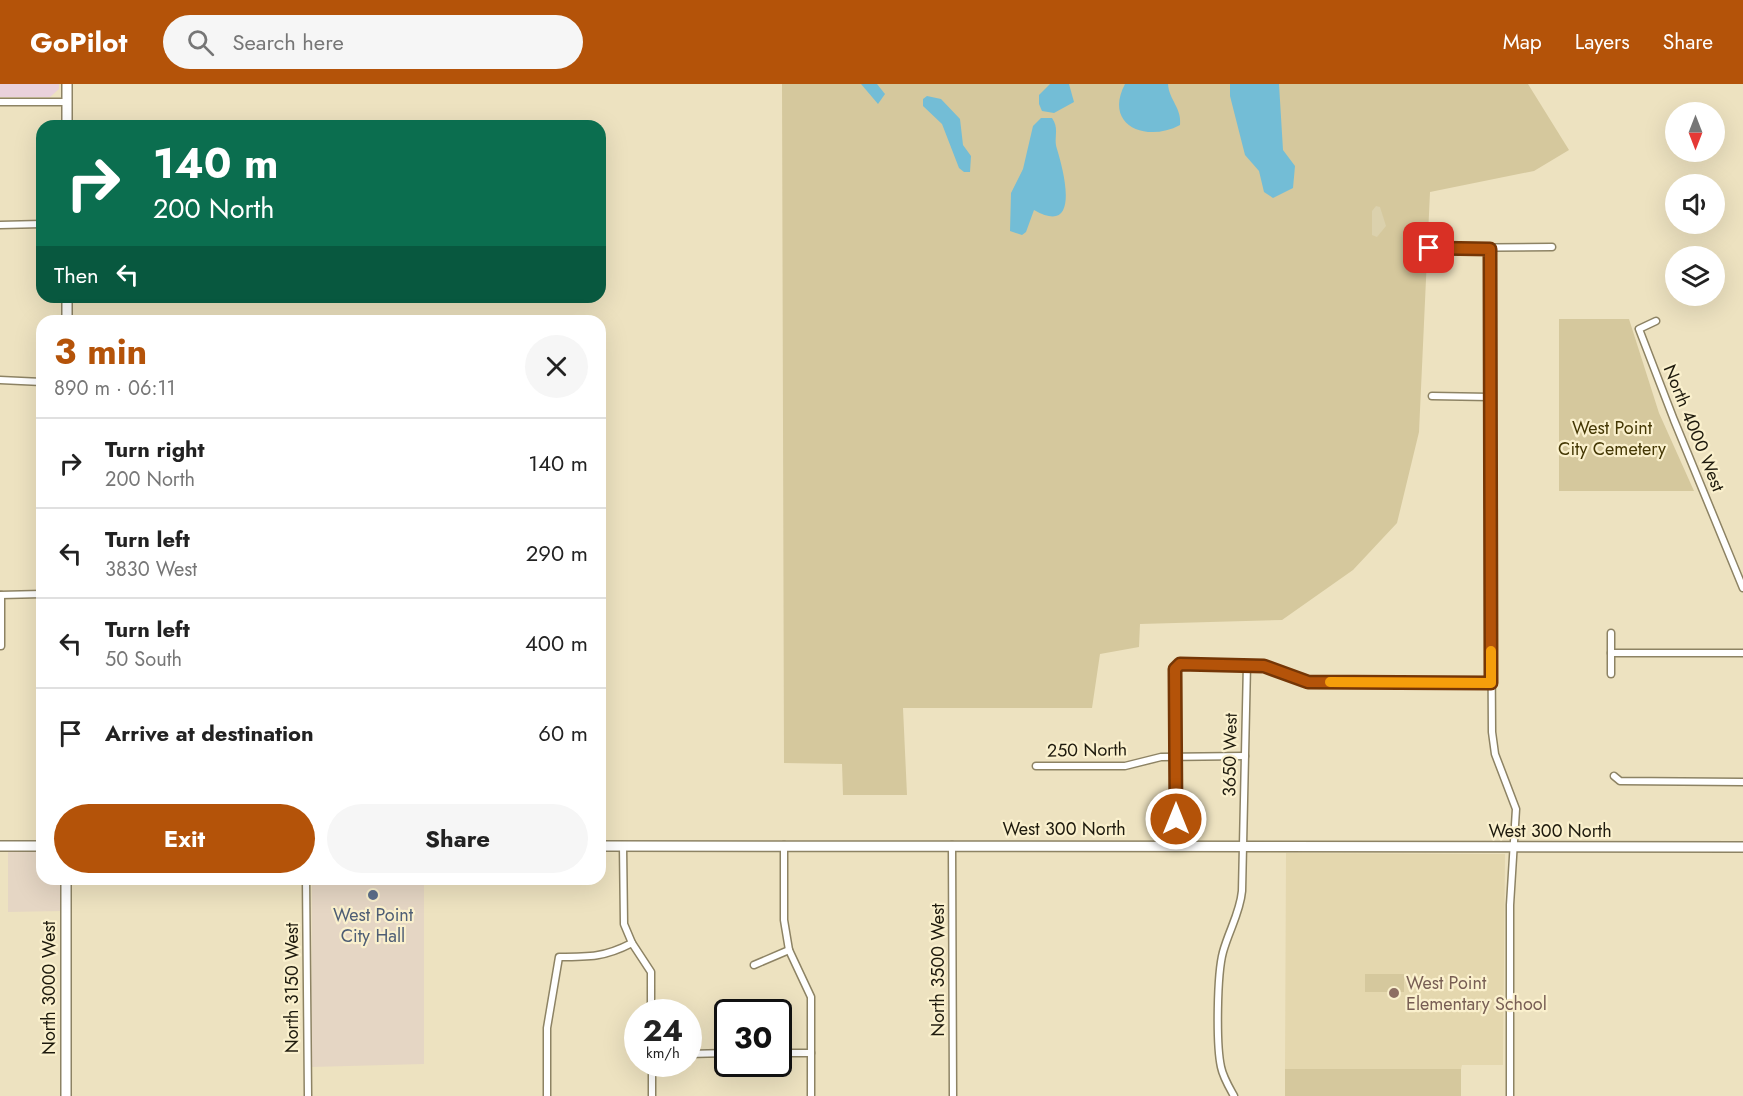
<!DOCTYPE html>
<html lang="en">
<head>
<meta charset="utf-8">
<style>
  body { margin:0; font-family:Jost,sans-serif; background:#f6f6f6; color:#222; height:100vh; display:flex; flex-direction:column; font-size:22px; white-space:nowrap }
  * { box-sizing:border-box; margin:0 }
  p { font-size:20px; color:#767676 }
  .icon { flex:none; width:33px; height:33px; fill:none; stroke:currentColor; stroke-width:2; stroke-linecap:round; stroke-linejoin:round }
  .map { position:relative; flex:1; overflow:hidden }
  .sheet { position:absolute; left:36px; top:231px; width:570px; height:570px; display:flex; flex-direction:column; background:#fff; border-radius:18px; box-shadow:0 6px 24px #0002 }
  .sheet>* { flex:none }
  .banner { position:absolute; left:36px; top:36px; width:570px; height:183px; border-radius:18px; box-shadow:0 6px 24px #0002; background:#0b6e4f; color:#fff; overflow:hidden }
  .needle { width:39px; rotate:180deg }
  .tools { position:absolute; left:1665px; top:18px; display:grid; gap:12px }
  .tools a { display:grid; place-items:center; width:60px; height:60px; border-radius:50%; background:#fff; box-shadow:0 6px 24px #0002; font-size:30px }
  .speed { position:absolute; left:624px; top:915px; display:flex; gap:12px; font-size:30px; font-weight:700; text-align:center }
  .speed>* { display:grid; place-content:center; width:78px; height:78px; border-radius:50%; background:#fff; box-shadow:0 6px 24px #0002; line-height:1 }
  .speed small { font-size:15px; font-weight:400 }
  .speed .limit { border:3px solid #111; border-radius:9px; background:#fff; color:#111 }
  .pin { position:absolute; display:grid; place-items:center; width:51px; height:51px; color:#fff; margin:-26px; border-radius:12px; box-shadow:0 3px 9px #0006 }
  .me { position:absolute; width:66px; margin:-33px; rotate:0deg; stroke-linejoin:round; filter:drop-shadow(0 0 4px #0008) }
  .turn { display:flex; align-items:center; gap:21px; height:126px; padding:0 18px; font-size:27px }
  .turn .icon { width:78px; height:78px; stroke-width:2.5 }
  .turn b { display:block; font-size:42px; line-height:51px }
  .then { display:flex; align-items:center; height:57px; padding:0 18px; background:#0003; gap:12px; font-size:22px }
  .round { display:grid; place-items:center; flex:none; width:63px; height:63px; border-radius:32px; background:#f6f6f6 }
  .summary { display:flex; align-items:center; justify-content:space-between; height:102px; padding:0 18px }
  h1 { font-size:36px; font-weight:700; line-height:45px; color:#b45309 }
  .cta { display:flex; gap:12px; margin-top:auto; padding:12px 18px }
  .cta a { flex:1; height:69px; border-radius:36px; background:#b45309; color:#fff; font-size:24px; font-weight:700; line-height:69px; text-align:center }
  .cta a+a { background:#f6f6f6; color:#222 }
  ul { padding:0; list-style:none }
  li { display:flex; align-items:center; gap:18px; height:90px; padding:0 18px; border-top:2px solid #e0e0e0 }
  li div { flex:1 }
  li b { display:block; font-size:22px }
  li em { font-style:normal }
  header { display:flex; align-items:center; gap:36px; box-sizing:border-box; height:84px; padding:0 30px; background:#b45309; color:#fff }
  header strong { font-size:28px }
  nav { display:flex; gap:33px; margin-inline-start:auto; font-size:21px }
  .search { width:420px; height:54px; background:#f6f6f6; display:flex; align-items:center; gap:15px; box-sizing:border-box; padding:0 21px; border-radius:33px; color:#767676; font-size:22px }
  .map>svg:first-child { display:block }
  .commercial { fill:#e5d6c4 }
  .built { fill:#e4d7ae }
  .medical { fill:#e9d1db }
  .green { fill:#d5c89d }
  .sand { fill:#dbd1ad }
  .water { fill:#73bdd6 }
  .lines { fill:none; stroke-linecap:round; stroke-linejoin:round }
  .minor-casing { stroke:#8d8364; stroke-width:9 }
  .secondary-casing { stroke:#8d8364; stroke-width:12 }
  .minor { stroke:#fff; stroke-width:6 }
  .secondary { stroke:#fff; stroke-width:9 }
  .route-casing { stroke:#753606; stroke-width:15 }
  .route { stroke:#b45309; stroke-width:10 }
  .slow { stroke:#f59e0b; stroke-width:10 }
  .service-dot { fill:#5c6f8a; stroke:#faf0cd; stroke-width:2 }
  .education-dot { fill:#8d6e63; stroke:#faf0cd; stroke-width:2 }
  .labels { text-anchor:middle; stroke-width:4.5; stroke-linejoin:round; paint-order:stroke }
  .park-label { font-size:18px; fill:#443704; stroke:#faf0cd }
  .street-label { font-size:18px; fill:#1e1a0d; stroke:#faf0cd }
  .service-label { font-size:18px; fill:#4e5e75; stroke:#faf0cd }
  .education-label { font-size:18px; fill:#785e54; stroke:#faf0cd; text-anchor:start }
</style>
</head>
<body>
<header>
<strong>GoPilot</strong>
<div class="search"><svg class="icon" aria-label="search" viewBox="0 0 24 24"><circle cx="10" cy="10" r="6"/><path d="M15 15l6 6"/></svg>Search here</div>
<nav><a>Map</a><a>Layers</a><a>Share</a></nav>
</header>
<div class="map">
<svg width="1743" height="1012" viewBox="0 0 1743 1012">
  <rect width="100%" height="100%" fill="#ede2c0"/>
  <!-- commercial -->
  <g class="commercial">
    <path d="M8,768H42V795H61L62,827L8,828Z"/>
    <path d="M312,795H424V980L311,983Z"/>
  </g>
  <!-- built -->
  <path class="built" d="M1286,769L1505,770L1503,981H1462L1461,985H1285Z"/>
  <!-- medical -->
  <path class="medical" d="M0,0H59V5L50,13H0Z"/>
  <!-- green -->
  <g class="green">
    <path d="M782,0H1528L1569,66L1534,87L1430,108L1419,348L1397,439L1353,486L1282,536L1140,540L1139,563L1100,570L1092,624H903L907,711H843L842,680L784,679Z"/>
    <path d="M1559,235H1629L1659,329L1694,407H1559Z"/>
    <rect x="1365" y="890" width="39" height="18"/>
    <rect x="1285" y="985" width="176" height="27"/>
  </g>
  <!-- sand -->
  <path class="sand" d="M1376,122L1380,123L1386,142L1377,153L1372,151V127Z"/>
  <!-- water -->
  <g class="water">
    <path d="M861,0H877L885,10L878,20Z"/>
    <path d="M1050,0H1069L1074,18L1054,29L1042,27L1039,20V11Z"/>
    <path d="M1125,0H1168C1169,16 1182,24 1180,41C1147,59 1103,42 1125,0Z"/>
    <path d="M1230,0H1279L1283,66L1295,82L1293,104L1273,114L1264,108L1259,87L1245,71L1230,12Z"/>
    <path d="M927,12L941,15L960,35L963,61L971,72L970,88H964L959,84L942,40L923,22V15Z"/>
    <path d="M1041,34H1052C1060,45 1053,54 1057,65C1064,88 1081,153 1034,126L1026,148L1022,151L1010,147L1011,109L1023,85L1033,42Z"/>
  </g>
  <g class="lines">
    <!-- minor casing -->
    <g class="minor-casing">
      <g id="minor">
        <path d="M0,18H67"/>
        <path d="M0,141L42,140"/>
        <path d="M1429,164L1552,163"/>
        <path d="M1489,165L1492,648L1495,670L1516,725L1510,821V1012"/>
        <path d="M1656,237L1639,245L1674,336L1743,504"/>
        <path d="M0,296L42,298"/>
        <path d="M1432,312L1490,313"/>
        <path d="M0,511L42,510"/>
        <path d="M1,562V511"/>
        <path d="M1611,569H1743"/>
        <path d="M1611,590V549"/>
        <path d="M1036,682H1125L1161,673L1245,672"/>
        <path d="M1614,692L1620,697L1743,698"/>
        <path d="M1176,735L1175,585L1180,580L1264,581L1309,598L1491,599"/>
        <path d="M784,761V836L789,866L811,913V1012"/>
        <path d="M952,761L953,1012"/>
        <path d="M623,762L624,840L632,859L651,888V928"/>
        <path d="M306,795L308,1012"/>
        <path d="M754,881L789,866"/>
        <path d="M778,969H811"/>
        <path d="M688,970L728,969"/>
        <path d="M652,980V1012"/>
        <path d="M547,1012V944L559,873C590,873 605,873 632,859"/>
        <path d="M1234,1012C1229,1003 1223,993 1221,983C1216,960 1217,890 1223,868C1229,846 1240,829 1242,807L1247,580"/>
      </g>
    </g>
    <!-- secondary casing -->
    <g class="secondary-casing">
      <g id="secondary">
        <path d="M67,42V0"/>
        <path d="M67,237V213"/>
        <path d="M0,762H42"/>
        <path d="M600,762L1743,763"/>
        <path d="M66,795V1012"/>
      </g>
    </g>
    <!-- minor -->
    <use href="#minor" class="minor"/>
    <!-- secondary -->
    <use href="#secondary" class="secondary"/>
  </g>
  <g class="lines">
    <!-- route casing -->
    <g class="route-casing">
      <path id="route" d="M1176,735L1175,585L1180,580L1264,582L1308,598L1491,599L1490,165L1429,164"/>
    </g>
    <!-- route -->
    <use href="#route" class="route"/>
    <!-- slow -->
    <path class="slow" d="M1330,598L1491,599V567"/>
  </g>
  <!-- markers -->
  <circle class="service-dot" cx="373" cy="811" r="6"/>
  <circle class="education-dot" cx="1394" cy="909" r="6"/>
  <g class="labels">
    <!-- park labels -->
    <g class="park-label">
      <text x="1612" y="350">West Point<tspan x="1612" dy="21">City Cemetery</tspan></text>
    </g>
    <!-- street labels -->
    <g class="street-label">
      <text transform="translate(1694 344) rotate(68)" y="6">North 4000 West</text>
      <text transform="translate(1087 666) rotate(-1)" y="6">250 North</text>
      <text transform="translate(1230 671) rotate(-89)" y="6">3650 West</text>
      <text x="1064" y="751">West 300 North</text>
      <text x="1550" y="753">West 300 North</text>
      <text transform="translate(938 886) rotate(-90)" y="6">North 3500 West</text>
      <text transform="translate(49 904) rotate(-90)" y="6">North 3000 West</text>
      <text transform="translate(292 904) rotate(-90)" y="6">North 3150 West</text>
    </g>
    <!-- service labels -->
    <g class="service-label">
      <text x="373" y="837">West Point<tspan x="373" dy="21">City Hall</tspan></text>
    </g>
    <!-- education labels -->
    <g class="education-label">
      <text x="1406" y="905">West Point<tspan x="1406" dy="21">Elementary School</tspan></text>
    </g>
  </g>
</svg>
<div class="tools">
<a><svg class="needle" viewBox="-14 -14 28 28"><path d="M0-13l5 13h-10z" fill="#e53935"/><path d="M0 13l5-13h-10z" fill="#767676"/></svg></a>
<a><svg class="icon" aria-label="sound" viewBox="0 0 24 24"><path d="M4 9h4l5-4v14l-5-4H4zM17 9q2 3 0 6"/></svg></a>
<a><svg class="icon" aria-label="layers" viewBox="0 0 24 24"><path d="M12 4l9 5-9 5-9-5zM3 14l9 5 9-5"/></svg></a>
</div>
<div class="speed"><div>24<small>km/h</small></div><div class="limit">30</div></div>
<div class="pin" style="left:1429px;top:164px;background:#d93025"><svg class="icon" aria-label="arrive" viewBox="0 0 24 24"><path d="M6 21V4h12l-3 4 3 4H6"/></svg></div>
<svg class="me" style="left:1176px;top:735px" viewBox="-20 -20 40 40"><circle r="17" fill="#b45309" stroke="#fff" stroke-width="3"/><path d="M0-11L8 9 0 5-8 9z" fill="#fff"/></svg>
<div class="banner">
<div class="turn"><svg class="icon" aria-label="right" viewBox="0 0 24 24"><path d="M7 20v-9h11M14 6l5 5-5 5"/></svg><div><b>140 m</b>200 North</div></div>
<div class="then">Then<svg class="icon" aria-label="left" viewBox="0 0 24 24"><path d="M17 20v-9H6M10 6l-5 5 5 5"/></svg></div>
</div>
<section class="sheet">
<div class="summary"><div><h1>3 min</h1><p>890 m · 06:11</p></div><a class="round"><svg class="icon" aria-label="close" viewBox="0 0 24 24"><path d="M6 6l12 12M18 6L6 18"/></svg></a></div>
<ul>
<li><svg class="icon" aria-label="right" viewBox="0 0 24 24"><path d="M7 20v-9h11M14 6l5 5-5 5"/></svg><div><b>Turn right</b><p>200 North</p></div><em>140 m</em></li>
<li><svg class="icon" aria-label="left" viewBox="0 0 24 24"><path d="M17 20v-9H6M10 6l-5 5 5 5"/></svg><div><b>Turn left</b><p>3830 West</p></div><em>290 m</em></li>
<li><svg class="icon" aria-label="left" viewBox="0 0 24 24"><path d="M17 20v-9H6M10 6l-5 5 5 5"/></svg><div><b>Turn left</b><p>50 South</p></div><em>400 m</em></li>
<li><svg class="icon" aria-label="arrive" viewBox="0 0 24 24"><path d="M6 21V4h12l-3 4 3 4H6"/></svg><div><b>Arrive at destination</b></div><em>60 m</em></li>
</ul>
<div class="cta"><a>Exit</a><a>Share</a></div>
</section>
</div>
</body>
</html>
